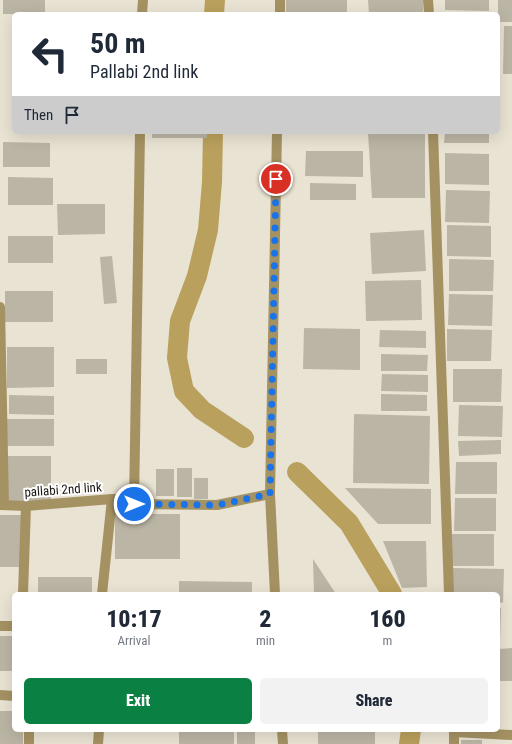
<!DOCTYPE html>
<html lang="en">
<head>
<meta charset="utf-8">
<style>
  body { margin:0; font-family:"Roboto Condensed",sans-serif; background:#f2f2f3; color:#1f2937; height:100vh; display:flex; flex-direction:column; font-size:15px; white-space:nowrap }
  * { box-sizing:border-box; margin:0 }
  p { font-size:13px; color:#747a83 }
  .icon { flex:none; width:22px; height:22px; fill:none; stroke:currentColor; stroke-width:2; stroke-linecap:round; stroke-linejoin:round }
  .map { position:relative; flex:1; overflow:hidden }
  .drawer { position:absolute; left:12px; top:592px; width:488px; height:140px; display:flex; flex-direction:column; background:#fff; border-radius:6px; box-shadow:0 4px 16px #0002 }
  .drawer>* { flex:none }
  .guide { position:absolute; left:12px; top:12px; width:488px; height:122px; border-radius:6px; box-shadow:0 4px 16px #0002; background:#fff; color:#1f2937; overflow:hidden }
  .pin { position:absolute; display:grid; place-items:center; width:34px; height:34px; color:#fff; margin:-17px; border:2px solid #fff; border-radius:50%; box-shadow:0 1px 4px #0007 }
  .me { position:absolute; width:44px; margin:-22px; rotate:90deg; stroke-linejoin:round; filter:drop-shadow(0 0 3px #0008) }
  .turn { display:flex; align-items:center; gap:14px; height:84px; padding:0 12px; font-size:18px }
  .turn .icon { width:52px; height:52px; stroke-width:2.5 }
  .turn b { display:block; font-size:28px; line-height:34px }
  .then { display:flex; align-items:center; height:38px; padding:0 12px; background:#0003; gap:8px; font-size:15px }
  .eta { display:flex; justify-content:space-evenly; align-items:center; height:68px; text-align:center }
  .eta b { font-size:24px; font-weight:800; line-height:28px }
  .primary-button { display:flex; gap:8px; margin-top:auto; padding:8px 12px }
  .primary-button a { flex:1; height:46px; border-radius:6px; background:#0b8043; color:#fff; font-size:16px; font-weight:800; line-height:46px; text-align:center }
  .primary-button a+a { background:#f2f2f3; color:#1f2937 }
  .map>svg:first-child { display:block }
  .lines { fill:none; stroke-linecap:round; stroke-linejoin:round }
  .canal { stroke:#baa05d; stroke-width:20 }
  .building { fill:#bbb5a5 }
  .minor { stroke:#a59263; stroke-width:10 }
  .route { stroke:#1a73e8; stroke-width:7; stroke-dasharray:0 12.6 }
  .labels { text-anchor:middle; stroke-width:4; stroke-linejoin:round; paint-order:stroke }
  .street-label { font-size:13px; fill:#181610; stroke:#fff }
</style>
</head>
<body>
<div class="map">
<svg width="512" height="744" viewBox="0 0 512 744">
  <rect width="100%" height="100%" fill="#e9e3d3"/>
  <g class="lines">
    <!-- canal -->
    <g class="canal">
      <path d="M214,14L215,0"/>
      <path d="M213,132L212,182L208,230L197,276L180,321L177,358L184,391L202,410L244,438"/>
      <path d="M297,472L349,523L392,594"/>
      <path d="M409,744L411,730"/>
    </g>
  </g>
  <!-- building -->
  <g class="building">
    <rect x="3" y="0" width="42" height="14"/>
    <rect x="286" y="0" width="61" height="14"/>
    <path d="M368,0H423V14H369Z"/>
    <path d="M445,0H489V11L445,10Z"/>
    <rect x="498" y="0" width="14" height="22"/>
    <path d="M504,26H512V74H503Z"/>
    <rect x="152" y="132" width="55" height="6"/>
    <path d="M425,132V198H372L368,133Z"/>
    <path d="M445,132H489V143H444Z"/>
    <path d="M3,142L50,143V167H3Z"/>
    <path d="M306,151H363V177L305,176Z"/>
    <path d="M445,153L489,154V185L445,184Z"/>
    <path d="M8,177L53,178V205H8Z"/>
    <path d="M310,183L356,184V200H310Z"/>
    <path d="M446,190L490,191L489,223L445,222Z"/>
    <path d="M57,204H105V234L58,235Z"/>
    <path d="M447,225L491,226V257L447,256Z"/>
    <path d="M424,230L426,271L372,274L370,233Z"/>
    <rect x="8" y="236" width="45" height="27"/>
    <path d="M112,256L117,303L104,304L100,257Z"/>
    <path d="M449,259L494,260L493,291H449Z"/>
    <path d="M421,280L422,320L366,321L365,281Z"/>
    <rect x="5" y="291" width="48" height="31"/>
    <path d="M449,294L493,295L492,326L448,325Z"/>
    <path d="M304,328L360,329V370L303,369Z"/>
    <path d="M447,329L492,330L491,361H447Z"/>
    <path d="M380,330L426,331V348L379,347Z"/>
    <path d="M7,347H54V387L7,388Z"/>
    <path d="M381,354L428,355L427,371H381Z"/>
    <rect x="76" y="359" width="31" height="15"/>
    <path d="M453,369H502L501,402H453Z"/>
    <path d="M382,374L428,375V392L381,391Z"/>
    <path d="M381,394L427,395V411H381Z"/>
    <path d="M9,395L54,396V415L9,414Z"/>
    <path d="M459,405L503,406L502,437L458,436Z"/>
    <path d="M354,414L430,416L429,484L353,483Z"/>
    <rect x="6" y="419" width="48" height="27"/>
    <path d="M501,440V454L459,456L458,441Z"/>
    <rect x="7" y="456" width="44" height="45"/>
    <path d="M456,462H497V494H455Z"/>
    <rect x="177" y="468" width="15" height="29"/>
    <rect x="156" y="469" width="18" height="27"/>
    <rect x="194" y="478" width="14" height="21"/>
    <path d="M345,488L431,489V524H378Z"/>
    <path d="M455,498H496V531H454Z"/>
    <rect x="115" y="514" width="65" height="45"/>
    <rect x="0" y="515" width="21" height="52"/>
    <rect x="452" y="534" width="42" height="32"/>
    <path d="M383,541H426L427,587L402,588Z"/>
    <path d="M313,559L336,594H314Z"/>
    <path d="M453,568L504,569L503,603L498,602V594H452Z"/>
    <rect x="38" y="577" width="54" height="17"/>
    <path d="M179,581L252,582V594H179Z"/>
    <path d="M498,608H501L500,640H498Z"/>
    <rect x="0" y="636" width="14" height="35"/>
    <path d="M512,648V681H498V649Z"/>
    <path d="M0,711H14V730H23V744H0Z"/>
    <rect x="179" y="730" width="55" height="14"/>
    <rect x="237" y="730" width="18" height="14"/>
    <rect x="318" y="730" width="57" height="14"/>
    <rect x="461" y="740" width="21" height="4"/>
  </g>
  <g class="lines">
    <!-- minor -->
    <g class="minor">
      <path d="M428,0L429,14"/>
      <path d="M142,14L143,0"/>
      <path d="M280,14V0"/>
      <path d="M433,132L449,594"/>
      <path d="M0,307L4,505"/>
      <path d="M134,504L140,132"/>
      <path d="M0,505L26,506L112,499L134,504L217,505L270,494"/>
      <path d="M23,594L26,506"/>
      <path d="M102,594L112,499"/>
      <path d="M275,594L270,494L277,132"/>
      <path d="M0,626H14"/>
      <path d="M0,695L14,696"/>
      <path d="M282,730L283,744"/>
      <path d="M454,730V744"/>
      <path d="M454,732L512,735"/>
      <path d="M29,744V730"/>
      <path d="M98,744L99,730"/>
    </g>
  </g>
  <g class="lines">
    <!-- route -->
    <path class="route" d="M134,504L217,505L270,494L276,179"/>
  </g>
  <g class="labels">
    <!-- street labels -->
    <g class="street-label">
      <text transform="translate(63 489) rotate(-4)" y="5">pallabi 2nd link</text>
    </g>
  </g>
</svg>
<div class="pin" style="left:276px;top:179px;background:#d93025"><svg class="icon" aria-label="arrive" viewBox="0 0 24 24"><path d="M6 21V4h12l-3 4 3 4H6"/></svg></div>
<svg class="me" style="left:134px;top:504px" viewBox="-20 -20 40 40"><circle r="17" fill="#1a73e8" stroke="#fff" stroke-width="3"/><path d="M0-11L8 9 0 5-8 9z" fill="#fff"/></svg>
<div class="guide">
<div class="turn"><svg class="icon" aria-label="left" viewBox="0 0 24 24"><path d="M17 20v-9H6M10 6l-5 5 5 5"/></svg><div><b>50 m</b>Pallabi 2nd link</div></div>
<div class="then">Then<svg class="icon" aria-label="arrive" viewBox="0 0 24 24"><path d="M6 21V4h12l-3 4 3 4H6"/></svg></div>
</div>
<section class="drawer">
<div class="eta">
<div><b>10:17</b><p>Arrival</p></div>
<div><b>2</b><p>min</p></div>
<div><b>160</b><p>m</p></div>
</div>
<div class="primary-button"><a>Exit</a><a>Share</a></div>
</section>
</div>
</body>
</html>
